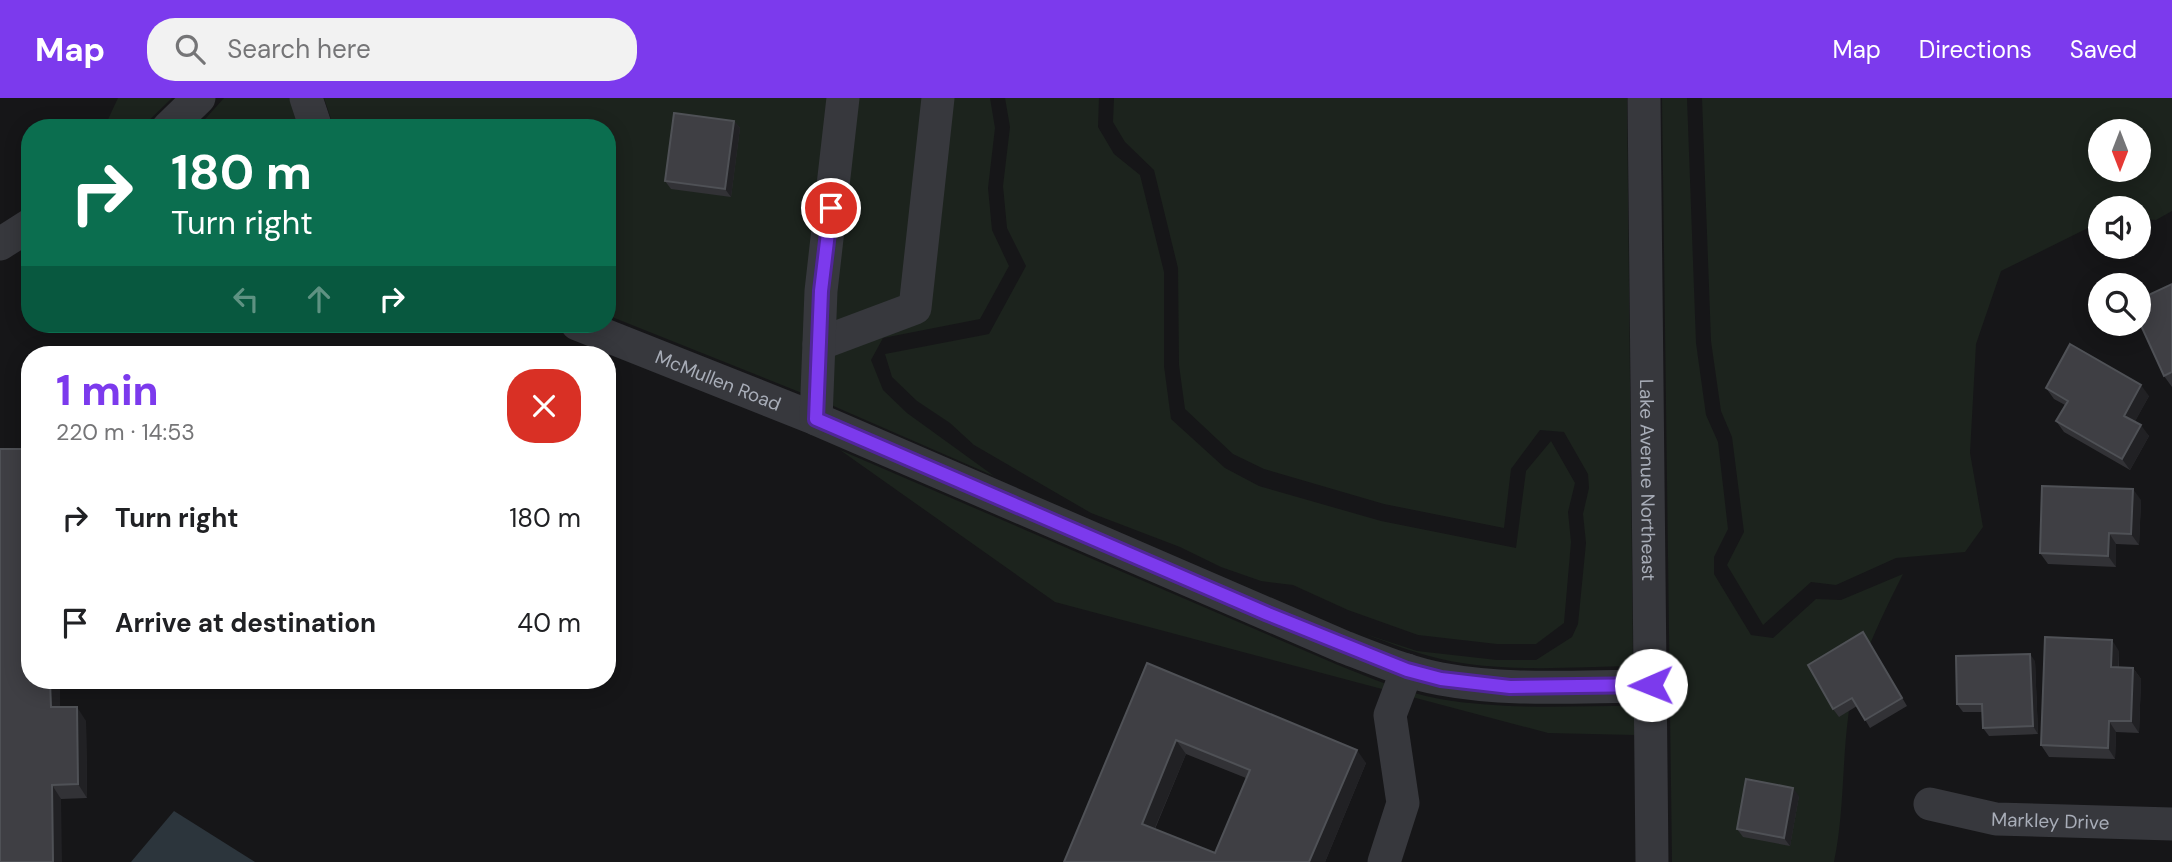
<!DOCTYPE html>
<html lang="en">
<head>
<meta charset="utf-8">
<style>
  body { margin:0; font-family:"DM Sans",sans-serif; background:#f2f2f2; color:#202124; height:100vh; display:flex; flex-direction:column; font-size:26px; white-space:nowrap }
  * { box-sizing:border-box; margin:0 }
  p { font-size:23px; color:#757577 }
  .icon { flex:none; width:38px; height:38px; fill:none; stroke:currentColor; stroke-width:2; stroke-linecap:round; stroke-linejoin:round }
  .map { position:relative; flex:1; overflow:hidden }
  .panel { position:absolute; left:21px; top:248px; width:595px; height:343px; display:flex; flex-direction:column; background:#fff; border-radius:28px; box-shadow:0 4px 18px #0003 }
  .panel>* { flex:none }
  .guide { position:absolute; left:21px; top:21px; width:595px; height:214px; border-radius:28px; box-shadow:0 4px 18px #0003; background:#0b6e4f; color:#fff; overflow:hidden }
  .needle { width:46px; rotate:180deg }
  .fabs { position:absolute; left:2088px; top:21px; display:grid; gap:14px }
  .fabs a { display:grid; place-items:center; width:63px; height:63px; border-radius:50%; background:#fff; box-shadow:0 4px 18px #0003; font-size:35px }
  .pin { position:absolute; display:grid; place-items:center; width:60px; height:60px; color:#fff; margin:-30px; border:4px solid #fff; border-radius:50%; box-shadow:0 2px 7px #0007 }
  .me { position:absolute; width:77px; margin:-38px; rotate:269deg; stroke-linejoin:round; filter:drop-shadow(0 0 5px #0008) }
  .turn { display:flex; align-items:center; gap:24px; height:147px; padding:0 35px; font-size:32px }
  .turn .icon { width:91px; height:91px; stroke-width:2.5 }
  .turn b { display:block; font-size:49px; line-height:60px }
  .lanes { display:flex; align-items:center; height:66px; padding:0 35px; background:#0003; justify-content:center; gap:35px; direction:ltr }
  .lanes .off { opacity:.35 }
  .round { display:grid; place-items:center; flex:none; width:74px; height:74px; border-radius:28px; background:#f2f2f2 }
  .head { display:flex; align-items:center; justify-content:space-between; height:119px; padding:0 35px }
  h1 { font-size:42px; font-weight:800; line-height:52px; color:#7c3aed }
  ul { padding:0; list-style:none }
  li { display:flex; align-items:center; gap:21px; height:105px; padding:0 35px }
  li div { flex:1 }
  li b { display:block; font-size:26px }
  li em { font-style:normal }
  header { display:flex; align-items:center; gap:42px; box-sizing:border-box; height:98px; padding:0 35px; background:#7c3aed; color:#fff }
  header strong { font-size:33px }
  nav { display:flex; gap:38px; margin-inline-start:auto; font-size:24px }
  .search { width:490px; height:63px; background:#f2f2f2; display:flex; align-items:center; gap:18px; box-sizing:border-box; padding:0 24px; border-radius:28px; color:#757577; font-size:26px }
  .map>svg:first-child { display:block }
  .green { fill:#1c231d; fill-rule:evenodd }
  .water { fill:#2c353c }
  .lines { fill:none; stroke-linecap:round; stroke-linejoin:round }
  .minor { stroke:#37383d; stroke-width:33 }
  .wall { fill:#323236; fill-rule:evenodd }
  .shaded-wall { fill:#212124 }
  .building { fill:#3f3f44; stroke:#4f5156; stroke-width:2; fill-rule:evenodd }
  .route-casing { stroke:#51269a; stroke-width:18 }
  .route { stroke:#7c3aed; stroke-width:12 }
  .labels { text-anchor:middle; stroke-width:7; stroke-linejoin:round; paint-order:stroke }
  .street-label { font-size:19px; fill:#a8adb8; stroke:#111113 }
</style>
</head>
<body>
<header>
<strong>Map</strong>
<div class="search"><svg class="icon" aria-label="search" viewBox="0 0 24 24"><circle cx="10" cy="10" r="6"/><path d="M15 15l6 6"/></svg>Search here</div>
<nav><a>Map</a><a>Directions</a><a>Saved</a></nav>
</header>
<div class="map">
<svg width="2172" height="764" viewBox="0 0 2172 764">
  <rect width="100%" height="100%" fill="#161618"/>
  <!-- green -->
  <g class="green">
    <path d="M118,0H172L141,30H104Z"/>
    <path d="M224,0H291L302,30H197Z"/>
    <path d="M324,0H990L995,30L988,90L992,132L1009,168L980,221L883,240L871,262L883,292L907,315L994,378L822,303L607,217V30H334Z"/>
    <path d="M1005,0H1099L1098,29L1114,56L1140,77L1164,174V268L1171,321L1225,370L1259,388L1381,423L1516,450L1526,373L1551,343L1575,385L1568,414L1571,444L1564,525L1536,546H1497L1418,537L1348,512L1293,487L1261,483L1221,469L1180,449L1091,415L974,347L950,325L917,303L892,279L885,256L989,236L1026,168L1007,130L1003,88L1010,29Z"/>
    <path d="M1114,0H1627L1633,568C1570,569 1503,575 1441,561C1414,555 1390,545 1365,536L1417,553L1497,562H1536L1572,539L1578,526L1586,445L1583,416L1589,390L1588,376L1564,334L1540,332L1511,371L1504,430L1384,406L1264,371L1233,356L1185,311L1179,267L1178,170L1154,72L1125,44L1113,24Z"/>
    <path d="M1662,0H1687L1696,245L1706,317L1718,344L1728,431L1714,459V476L1751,537L1773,540L1816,501L1841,502L1903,476C1883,516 1853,576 1848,620C1842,668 1844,716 1834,764H1672Z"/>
    <path d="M1702,0H2172V113L2156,122L2139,121L2138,110H2100V124L2001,173L1976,246L1970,355L1983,429L1965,454L1896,460L1836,487L1811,484L1763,527L1727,467L1744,434L1732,339L1721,313L1711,243ZM2138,33V72H2100V33Z"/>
    <path d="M840,352L1338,567C1371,580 1405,595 1440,601C1504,612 1569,608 1634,608V637L1548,635L1055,504Z"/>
  </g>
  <!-- water -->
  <path class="water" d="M174,713L255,764H131Z"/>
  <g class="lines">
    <!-- minor -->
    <g class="minor">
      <path d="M306,0L316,30"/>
      <path id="s1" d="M1644,0L1652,764"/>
      <path d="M168,30L199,0"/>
      <path d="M0,146L30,127"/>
      <path id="s2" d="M577,226L816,321L1344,549C1376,561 1408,575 1441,581C1510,594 1581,588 1651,588"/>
      <path d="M819,246L915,210L938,0"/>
      <path d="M816,321L821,193L843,0"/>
      <path id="s3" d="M1930,706L1996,721L2172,726"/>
      <path d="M1384,764L1403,705L1390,617L1407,572"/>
    </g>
  </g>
  <!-- wall -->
  <g class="wall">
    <path d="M734,23L740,30L731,99L671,91L665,83Z"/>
    <path d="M2172,186V289L2164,278Z"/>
    <path d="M2046,290L2149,298L2135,323L2149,338L2130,372L2064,334L2056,323L2065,307L2054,301Z"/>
    <path d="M2141,402L2139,447L2116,446V469L2048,466L2040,455Z"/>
    <path d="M1868,542L1907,608L1870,630L1857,608L1839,619L1833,611Z"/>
    <path d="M2119,553V569L2133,570L2141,581L2139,635L2116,634L2115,661L2049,659L2041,647Z"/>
    <path d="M2035,563L2038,636L1989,638L1983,630L1982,614H1963L1957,606Z"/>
    <path d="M1147,565L1366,665L1325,764H1064ZM1186,656L1246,680L1215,755L1155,731Z"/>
    <path d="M60,609L86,623L87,700L61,701L0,764Z"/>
    <path d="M1799,698L1790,748L1743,739L1737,731Z"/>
  </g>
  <!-- shaded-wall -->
  <g class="shaded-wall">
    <path d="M734,23L740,30L731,99L725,91Z"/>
    <path d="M2141,287L2149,298L2132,329L2124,318Z"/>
    <path d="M2141,327L2149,338L2130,372L2122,361Z"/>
    <path d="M2133,391L2141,402L2139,447L2131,436Z"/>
    <path d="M2109,435L2116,446V469L2108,458Z"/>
    <path d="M2112,542L2119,553L2118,580L2111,569Z"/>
    <path d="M2030,556L2035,563L2038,636L2033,628Z"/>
    <path d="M2133,570L2141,581L2139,635L2131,623Z"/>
    <path d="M50,583H60V623L51,609Z"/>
    <path d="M77,609L86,623L87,700L78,686Z"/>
    <path d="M2109,623L2116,634L2115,661L2108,650Z"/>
    <path d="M1176,642L1186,656L1151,739L1142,726Z"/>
    <path d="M1357,652L1366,665L1325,764H1309Z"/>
    <path d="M52,687L61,701L62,764H53Z"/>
    <path d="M1793,690L1799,698L1790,748L1784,740Z"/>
  </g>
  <!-- building -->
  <g class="building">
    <path d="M674,15L734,23L725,91L665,83Z"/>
    <path d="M2172,186V274L2164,278L2138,221V202Z"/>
    <path d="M2070,246L2141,287L2124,318L2141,327L2122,361L2056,323L2068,303L2046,290Z"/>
    <path d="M0,351H30V583H50L51,609H77L78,686L52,687L53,764H0Z"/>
    <path d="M2042,388L2133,391L2131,436L2109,435L2108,458L2040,455Z"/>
    <path d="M1863,534L1902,600L1865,622L1852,600L1833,611L1808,567Z"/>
    <path d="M2045,539L2112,542L2111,569L2133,570L2131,623H2109L2108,650L2041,647Z"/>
    <path d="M2030,556L2033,628L1983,630L1982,606H1957L1956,558Z"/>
    <path d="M1147,565L1357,652L1309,764H1064ZM1176,642L1250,672L1215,755L1142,726Z"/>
    <path d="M1746,681L1793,690L1784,740L1737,731Z"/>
  </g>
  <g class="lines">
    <!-- route casing -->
    <g class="route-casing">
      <path id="route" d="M831,110L821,193L816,321L1268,516L1407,572L1441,581L1510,589L1651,587"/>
    </g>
    <!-- route -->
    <use href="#route" class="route"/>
  </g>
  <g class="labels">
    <!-- street labels -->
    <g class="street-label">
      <text dy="7" stroke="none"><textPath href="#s2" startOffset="152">McMullen Road</textPath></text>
      <text dy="7" stroke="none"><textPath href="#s1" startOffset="382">Lake Avenue Northeast</textPath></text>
      <text dy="7" stroke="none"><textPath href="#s3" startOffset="122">Markley Drive</textPath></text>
    </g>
  </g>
</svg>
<div class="fabs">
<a><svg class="needle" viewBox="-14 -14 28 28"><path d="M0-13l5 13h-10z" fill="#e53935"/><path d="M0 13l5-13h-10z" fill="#757577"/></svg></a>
<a><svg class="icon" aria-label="sound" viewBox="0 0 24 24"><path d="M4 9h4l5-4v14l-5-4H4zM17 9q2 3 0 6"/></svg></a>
<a><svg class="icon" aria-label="search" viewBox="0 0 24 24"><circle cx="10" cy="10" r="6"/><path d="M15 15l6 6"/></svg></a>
</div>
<div class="pin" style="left:831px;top:110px;background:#d93025"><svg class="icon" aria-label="arrive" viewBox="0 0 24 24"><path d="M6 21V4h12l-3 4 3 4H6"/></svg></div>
<svg class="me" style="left:1651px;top:587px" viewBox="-20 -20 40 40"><circle r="19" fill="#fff"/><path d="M0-13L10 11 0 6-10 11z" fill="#7c3aed"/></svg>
<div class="guide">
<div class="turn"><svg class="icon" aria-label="right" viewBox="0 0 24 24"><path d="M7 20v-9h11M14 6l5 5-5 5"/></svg><div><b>180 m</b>Turn right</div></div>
<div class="lanes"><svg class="icon off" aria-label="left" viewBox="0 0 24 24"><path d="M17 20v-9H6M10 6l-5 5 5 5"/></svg><svg class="icon off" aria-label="ahead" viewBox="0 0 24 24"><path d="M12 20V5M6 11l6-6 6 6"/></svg><svg class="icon" aria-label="right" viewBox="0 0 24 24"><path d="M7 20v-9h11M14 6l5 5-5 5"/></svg></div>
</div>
<section class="panel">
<div class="head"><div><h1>1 min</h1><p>220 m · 14:53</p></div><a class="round" style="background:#d93025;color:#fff"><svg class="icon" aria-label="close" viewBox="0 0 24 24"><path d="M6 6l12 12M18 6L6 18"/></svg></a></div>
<ul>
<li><svg class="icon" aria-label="right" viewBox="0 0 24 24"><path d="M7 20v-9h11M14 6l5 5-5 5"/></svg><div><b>Turn right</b></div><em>180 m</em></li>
<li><svg class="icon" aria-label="arrive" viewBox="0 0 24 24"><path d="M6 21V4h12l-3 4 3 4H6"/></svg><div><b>Arrive at destination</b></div><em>40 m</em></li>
</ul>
</section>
</div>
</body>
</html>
